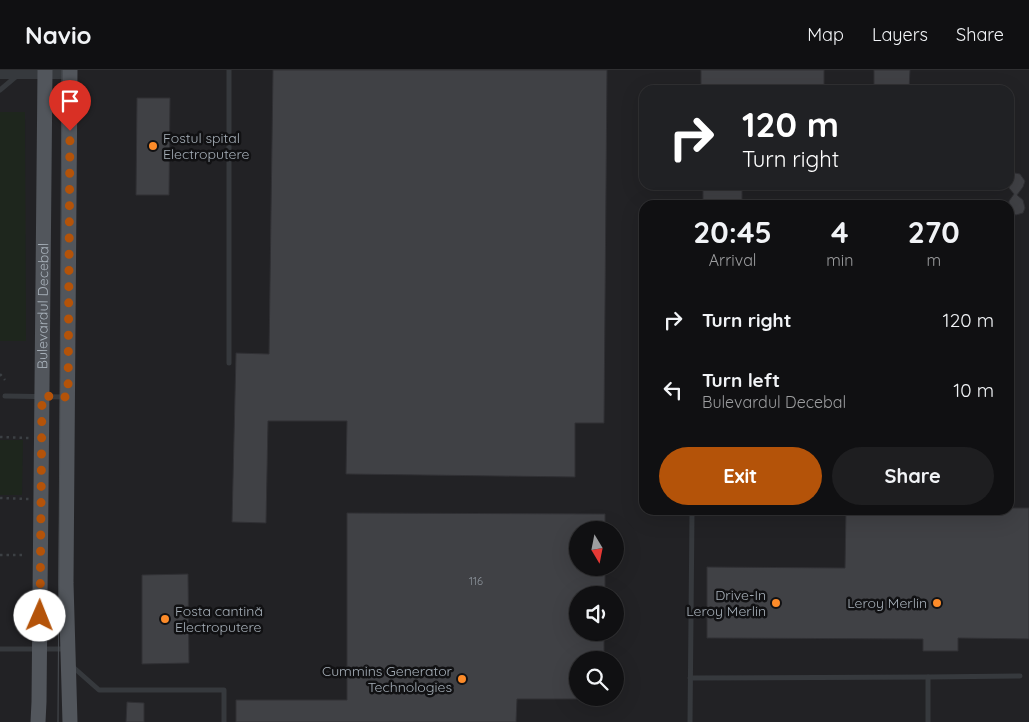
<!DOCTYPE html>
<html lang="en">
<head>
<meta charset="utf-8">
<style>
  body { margin:0; font-family:Quicksand,sans-serif; background:#1e1e20; color:#f1f3f6; height:100vh; display:flex; flex-direction:column; font-size:19px; white-space:nowrap }
  * { box-sizing:border-box; margin:0 }
  p { font-size:16px; color:#9c9d9f }
  .icon { flex:none; width:28px; height:28px; fill:none; stroke:currentColor; stroke-width:2; stroke-linecap:round; stroke-linejoin:round }
  .map { position:relative; flex:1; overflow:hidden }
  .sheet { position:absolute; left:639px; top:130px; width:375px; height:315px; display:flex; flex-direction:column; background:#101012; border-radius:15px; box-shadow:0 5px 20px #0002,0 0 0 1px #303032 }
  .sheet>* { flex:none }
  .top-card { position:absolute; left:639px; top:15px; width:375px; height:105px; border-radius:15px; box-shadow:0 5px 20px #0002,0 0 0 1px #303032; background:#202124; color:#fff; overflow:hidden }
  .needle { width:32px; rotate:170deg }
  .buttons { position:absolute; left:569px; top:451px; display:grid; gap:10px }
  .buttons a { display:grid; place-items:center; width:55px; height:55px; border-radius:50%; background:#101012; box-shadow:0 5px 20px #0002,0 0 0 1px #303032; font-size:25px }
  .pin { position:absolute; display:grid; place-items:center; width:42px; height:42px; color:#fff; margin:-51px -21px; border-radius:50% 50% 50% 0; rotate:-45deg; box-shadow:0 0 5px #0007 }
  .pin .icon { rotate:45deg }
  .me { position:absolute; width:55px; margin:-28px; rotate:1deg; stroke-linejoin:round; filter:drop-shadow(0 0 4px #0008) }
  .turn { display:flex; align-items:center; gap:18px; height:105px; padding:0 20px; font-size:22px }
  .turn .icon { width:65px; height:65px; stroke-width:2.5 }
  .turn b { display:block; font-size:35px; line-height:42px }
  .eta { display:flex; justify-content:space-evenly; align-items:center; height:85px; text-align:center }
  .eta b { font-size:30px; font-weight:700; line-height:35px }
  .action { display:flex; gap:10px; margin-top:auto; padding:10px 20px }
  .action a { flex:1; height:58px; border-radius:30px; background:#b45309; color:#fff; font-size:20px; font-weight:700; line-height:58px; text-align:center }
  .action a+a { background:#1e1e20; color:#f1f3f6 }
  ul { padding:0; list-style:none }
  li { display:flex; align-items:center; gap:15px; height:70px; padding:0 20px }
  li div { flex:1 }
  li b { display:block; font-size:19px }
  li em { font-style:normal }
  header { display:flex; align-items:center; gap:30px; box-sizing:border-box; height:70px; padding:0 25px; background:#101012; border-bottom:1px solid #303032 }
  header strong { font-size:24px }
  nav { display:flex; gap:28px; margin-inline-start:auto; font-size:18px }
  .map>svg:first-child { display:block }
  .built { fill:#222225; fill-rule:evenodd }
  .green { fill:#1e261d }
  .building { fill:#404145; stroke:#303034 }
  .lines { fill:none; stroke-linecap:round; stroke-linejoin:round }
  .path { stroke:#3c4044; stroke-width:2.5; stroke-dasharray:2.5 4; stroke-linecap:butt }
  .lane { stroke:#36393d; stroke-width:5 }
  .street { stroke:#36393d; stroke-width:10 }
  .primary { stroke:#52565c; stroke-width:15 }
  .tram { stroke:#494d52; stroke-width:1 }
  .route { stroke:#b45309; stroke-width:9; stroke-dasharray:0 16.2 }
  .poi-dot { fill:#fd8b29; stroke:#111113; stroke-width:2 }
  .labels { text-anchor:middle; stroke-width:5; stroke-linejoin:round; paint-order:stroke }
  .number-label { font-size:11px; fill:#8d949c }
  .poi-label { font-size:14px; fill:#a7b0b9; stroke:#111113; text-anchor:end }
  .street-label { font-size:14px; fill:#a7b0b9; stroke:#111113 }
</style>
</head>
<body>
<header>
<strong>Navio</strong>
<nav><a>Map</a><a>Layers</a><a>Share</a></nav>
</header>
<div class="map">
<svg width="1029" height="652" viewBox="0 0 1029 652">
  <rect width="100%" height="100%" fill="#161618"/>
  <!-- built -->
  <path class="built" d="M0,0H1029V652H0ZM644,20H1009V115H644ZM644,135H1009V440H644ZM578,460H615V498H578ZM578,525H615V562H578ZM578,590H615V628H578Z"/>
  <!-- green -->
  <g class="green">
    <path d="M0,42H25L26,271H0Z"/>
    <path d="M0,370H23L22,425H0Z"/>
  </g>
  <!-- building -->
  <g class="building">
    <path d="M273,0H607L604,353H575V407L346,404L347,351H268L266,453L232,452L236,283L269,284Z"/>
    <rect x="701" y="0" width="123" height="20"/>
    <path d="M874,0H910L909,20H874Z"/>
    <path d="M137,28H170L169,125H136Z"/>
    <path d="M1015,103L1020,104L1025,111L1023,117L1017,125L1023,130L1025,138L1023,143L1016,145L1009,142V131L1014,124L1009,118V105Z"/>
    <rect x="703" y="115" width="39" height="20"/>
    <path d="M1009,438H1029V569L958,568V581H923V569L707,568V497L845,498L846,440H1009Z"/>
    <path d="M347,443L605,444V460H578V498H605V525H578V562H604V590H578V629H517L516,652H236V630H347Z"/>
    <path d="M188,504L189,593L142,594V505Z"/>
    <path d="M127,632L144,633V652H126Z"/>
  </g>
  <g class="lines">
    <!-- path -->
    <g class="path">
      <path d="M0,304L5,310"/>
      <path d="M0,367L29,368"/>
      <path d="M0,428L29,429"/>
      <path d="M0,485H22"/>
    </g>
    <!-- lane -->
    <g class="lane">
      <path d="M0,20L19,4"/>
      <path d="M229,293V0"/>
      <path d="M5,326L65,327"/>
      <path d="M0,579H67"/>
      <path d="M73,597L99,620H224V652"/>
      <path d="M690,608L928,607"/>
      <path d="M690,652L692,443"/>
      <path d="M928,652V607L1020,606"/>
    </g>
    <!-- street -->
    <path class="street" d="M0,4H70"/>
    <!-- primary -->
    <g class="primary">
      <path id="s1" d="M38,652L39,632L45,0"/>
      <path d="M70,652L66,513L70,0"/>
    </g>
    <!-- tram -->
    <path class="tram" d="M58,652L62,0"/>
  </g>
  <g class="lines">
    <!-- route -->
    <path class="route" d="M40,546L42,326L68,327L70,61"/>
  </g>
  <!-- markers -->
  <g class="poi-dot">
    <circle cx="153" cy="76" r="5"/>
    <circle cx="776" cy="533" r="5"/>
    <circle cx="937" cy="533" r="5"/>
    <circle cx="165" cy="549" r="5"/>
    <circle cx="462" cy="609" r="5"/>
  </g>
  <g class="labels">
    <!-- number labels -->
    <g class="number-label">
      <text x="476" y="515">116</text>
    </g>
    <!-- poi labels -->
    <g class="poi-label">
      <text x="163" y="73" text-anchor="start">Fostul spital<tspan x="163" dy="16">Electroputere</tspan></text>
      <text x="766" y="530">Drive-In<tspan x="766" dy="16">Leroy Merlin</tspan></text>
      <text x="927" y="538">Leroy Merlin</text>
      <text x="175" y="546" text-anchor="start">Fosta cantină<tspan x="175" dy="16">Electroputere</tspan></text>
      <text x="452" y="606">Cummins Generator<tspan x="452" dy="16">Technologies</tspan></text>
    </g>
    <!-- street labels -->
    <g class="street-label">
      <text dy="5" stroke="none"><textPath href="#s1" startOffset="416">Bulevardul Decebal</textPath></text>
    </g>
  </g>
</svg>
<div class="buttons">
<a><svg class="needle" viewBox="-14 -14 28 28"><path d="M0-13l5 13h-10z" fill="#e53935"/><path d="M0 13l5-13h-10z" fill="#9c9d9f"/></svg></a>
<a><svg class="icon" aria-label="sound" viewBox="0 0 24 24"><path d="M4 9h4l5-4v14l-5-4H4zM17 9q2 3 0 6"/></svg></a>
<a><svg class="icon" aria-label="search" viewBox="0 0 24 24"><circle cx="10" cy="10" r="6"/><path d="M15 15l6 6"/></svg></a>
</div>
<div class="pin" style="left:70px;top:61px;background:#d93025"><svg class="icon" aria-label="arrive" viewBox="0 0 24 24"><path d="M6 21V4h12l-3 4 3 4H6"/></svg></div>
<svg class="me" style="left:40px;top:546px" viewBox="-20 -20 40 40"><circle r="19" fill="#fff"/><path d="M0-13L10 11 0 6-10 11z" fill="#b45309"/></svg>
<div class="top-card">
<div class="turn"><svg class="icon" aria-label="right" viewBox="0 0 24 24"><path d="M7 20v-9h11M14 6l5 5-5 5"/></svg><div><b>120 m</b>Turn right</div></div>
</div>
<section class="sheet">
<div class="eta">
<div><b>20:45</b><p>Arrival</p></div>
<div><b>4</b><p>min</p></div>
<div><b>270</b><p>m</p></div>
</div>
<ul>
<li><svg class="icon" aria-label="right" viewBox="0 0 24 24"><path d="M7 20v-9h11M14 6l5 5-5 5"/></svg><div><b>Turn right</b></div><em>120 m</em></li>
<li><svg class="icon" aria-label="left" viewBox="0 0 24 24"><path d="M17 20v-9H6M10 6l-5 5 5 5"/></svg><div><b>Turn left</b><p>Bulevardul Decebal</p></div><em>10 m</em></li>
</ul>
<div class="action"><a>Exit</a><a>Share</a></div>
</section>
</div>
</body>
</html>
